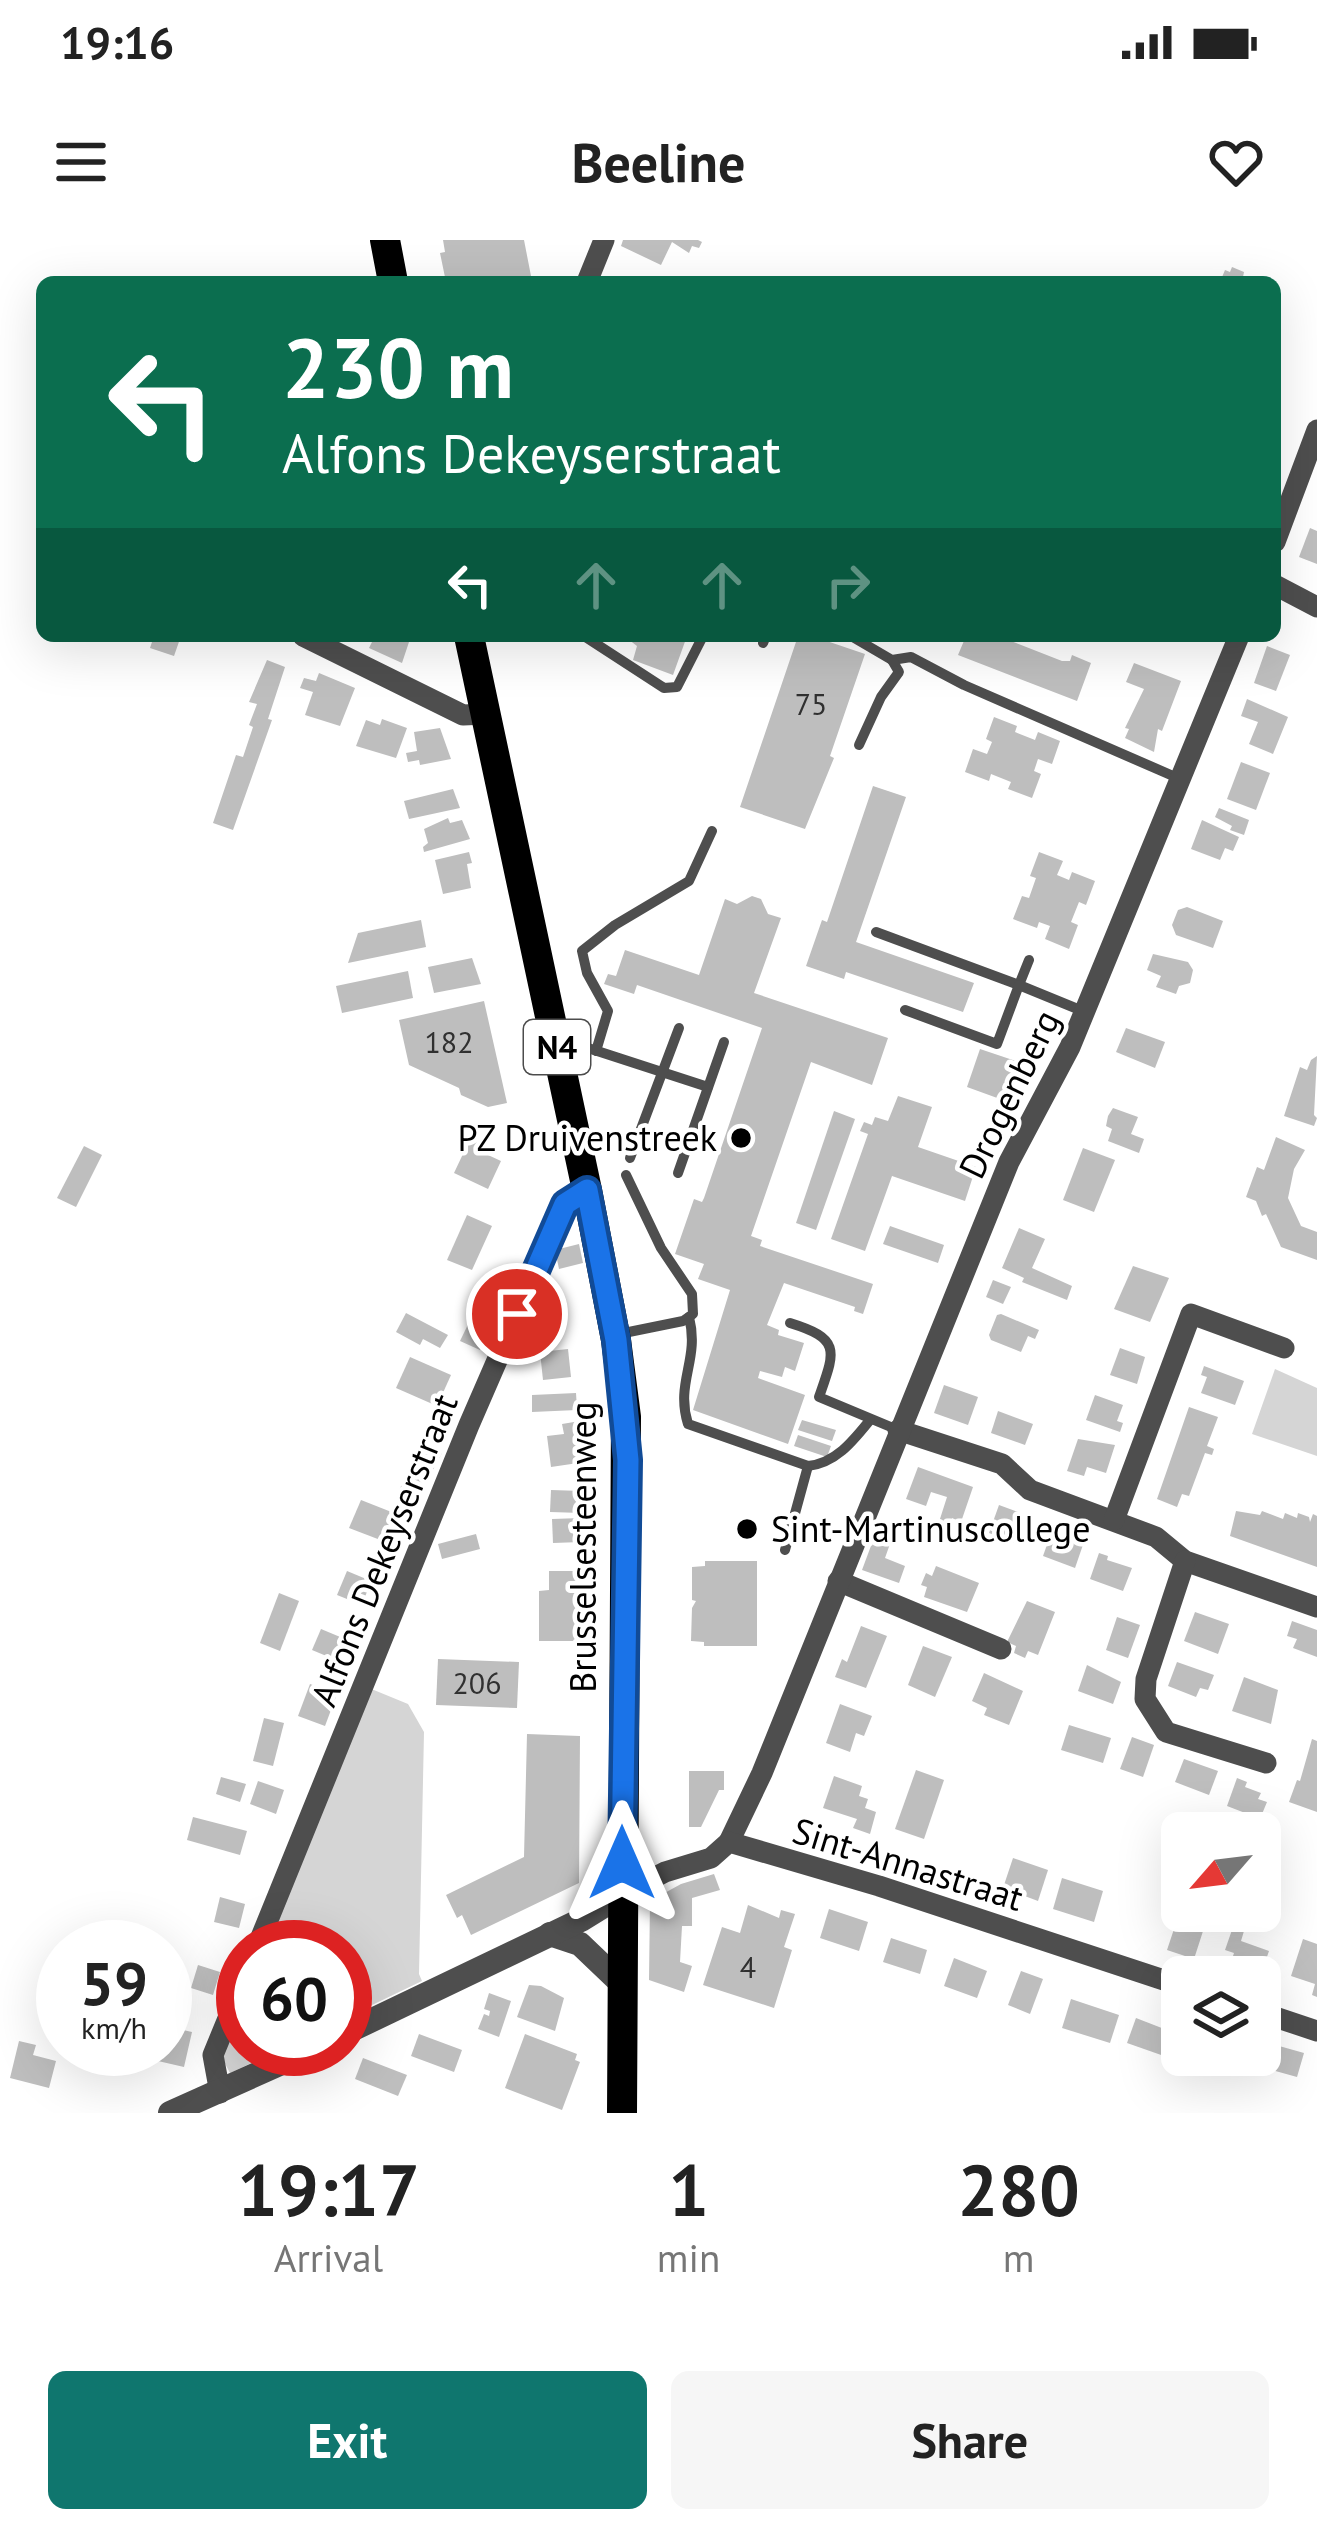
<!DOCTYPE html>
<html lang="en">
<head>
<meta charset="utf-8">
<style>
  body { margin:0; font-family:"PT Sans",sans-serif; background:#f6f6f6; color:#222; height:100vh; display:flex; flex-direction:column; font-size:45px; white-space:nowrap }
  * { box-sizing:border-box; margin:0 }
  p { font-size:39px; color:#767676 }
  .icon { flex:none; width:66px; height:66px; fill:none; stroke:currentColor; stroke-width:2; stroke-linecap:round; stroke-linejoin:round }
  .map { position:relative; height:1873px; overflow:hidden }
  .side { display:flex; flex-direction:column; background:#fff; flex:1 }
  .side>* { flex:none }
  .top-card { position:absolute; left:36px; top:36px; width:1245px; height:366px; border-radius:18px; box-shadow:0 12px 48px #0002; background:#0b6e4f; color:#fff; overflow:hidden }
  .needle { width:78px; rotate:242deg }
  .buttons { position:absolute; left:1161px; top:1572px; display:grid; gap:24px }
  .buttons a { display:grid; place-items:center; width:120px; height:120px; border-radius:18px; background:#fff; box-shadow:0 12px 48px #0002; font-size:60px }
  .speed { position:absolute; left:36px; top:1680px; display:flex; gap:24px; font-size:60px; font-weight:700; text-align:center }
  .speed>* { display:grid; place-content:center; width:156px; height:156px; border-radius:50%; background:#fff; box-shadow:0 12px 48px #0002; line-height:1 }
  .speed small { font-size:30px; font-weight:400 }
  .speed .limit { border:18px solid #d22; background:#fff; color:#111 }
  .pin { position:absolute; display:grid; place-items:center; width:102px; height:102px; color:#fff; margin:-51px; border:6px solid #fff; border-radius:50%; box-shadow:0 3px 12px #0007 }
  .me { position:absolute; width:132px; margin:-66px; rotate:0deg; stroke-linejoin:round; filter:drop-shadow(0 0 9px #0008) }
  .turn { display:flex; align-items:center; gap:42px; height:252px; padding:0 48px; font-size:54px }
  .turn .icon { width:156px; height:156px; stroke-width:2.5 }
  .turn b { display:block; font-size:84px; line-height:102px }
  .lanes { display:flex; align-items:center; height:114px; padding:0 48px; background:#0003; justify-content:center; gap:60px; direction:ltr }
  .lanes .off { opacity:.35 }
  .eta { display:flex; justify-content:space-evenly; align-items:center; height:204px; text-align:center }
  .eta b { font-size:72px; font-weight:600; line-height:84px }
  .action { display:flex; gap:24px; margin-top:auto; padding:24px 48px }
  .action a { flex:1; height:138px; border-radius:18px; background:#0f766e; color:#fff; font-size:48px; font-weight:600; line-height:138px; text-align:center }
  .action a+a { background:#f6f6f6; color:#222 }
  .status { display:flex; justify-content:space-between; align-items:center; height:84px; padding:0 60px; background:#fff; direction:ltr }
  .status svg { height:33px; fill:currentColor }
  header { display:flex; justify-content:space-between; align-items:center; height:156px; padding:0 48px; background:#fff; font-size:54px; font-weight:600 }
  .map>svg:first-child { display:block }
  .green { fill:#d5d5d5 }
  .building { fill:#bebebe }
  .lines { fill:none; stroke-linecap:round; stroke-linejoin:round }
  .service { stroke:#4e4e4e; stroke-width:10 }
  .minor { stroke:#4e4e4e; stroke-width:21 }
  .tertiary { stroke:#4e4e4e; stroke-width:24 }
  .primary { stroke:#000; stroke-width:30 }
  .route-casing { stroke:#114b97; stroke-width:30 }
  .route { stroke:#1a73e8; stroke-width:21 }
  .poi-dot { fill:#000; stroke:#fff; stroke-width:4.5 }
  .labels { text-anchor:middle; stroke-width:9; stroke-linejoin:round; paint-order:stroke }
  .number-label { font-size:30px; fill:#303030 }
  .shield { fill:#fff; stroke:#4c4c4c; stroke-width:3 }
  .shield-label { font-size:33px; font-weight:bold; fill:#000 }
  .street-label { font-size:36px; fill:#000; stroke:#fff }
  .poi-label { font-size:36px; fill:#000; stroke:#fff; text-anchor:end }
</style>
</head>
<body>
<div class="status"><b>19:16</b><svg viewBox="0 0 49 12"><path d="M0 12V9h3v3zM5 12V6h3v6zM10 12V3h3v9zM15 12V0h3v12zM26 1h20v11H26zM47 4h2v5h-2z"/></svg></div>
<header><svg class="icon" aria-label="menu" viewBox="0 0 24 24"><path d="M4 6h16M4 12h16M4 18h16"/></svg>Beeline<svg class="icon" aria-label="heart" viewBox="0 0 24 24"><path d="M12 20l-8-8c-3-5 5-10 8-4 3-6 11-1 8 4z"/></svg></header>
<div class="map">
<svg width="1317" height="1873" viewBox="0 0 1317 1873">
  <rect width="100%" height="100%" fill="#fff"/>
  <!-- green -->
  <g class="green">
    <path d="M1275,1129L1317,1148V1216L1252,1194Z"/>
    <path d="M369,1448L408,1464L424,1492L419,1734L422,1741L345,1778V1707H263Z"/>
    <path d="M243,1756V1809H281L230,1833L220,1814Z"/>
  </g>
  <!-- building -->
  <g class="building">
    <path d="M443,0H524L531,36L527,37V42H446L440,13L445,12Z"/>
    <path d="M623,0H698L702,2L699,8L692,6L689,13L672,2L661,25L621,6Z"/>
    <path d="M1232,27L1244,32L1243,37L1256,42H1220L1225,30L1230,32Z"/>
    <path d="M1310,288L1317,291V324L1299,317Z"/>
    <path d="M154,396H181L174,416L150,408Z"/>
    <path d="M375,396H411L402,423L369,408Z"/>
    <path d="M624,396H687L673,435L633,420L637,406Z"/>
    <path d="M798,396H812L865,414L830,516L834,518L805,589L740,567Z"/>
    <path d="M966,396H998L1062,421H1070L1072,415L1091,423L1077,461L958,415Z"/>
    <path d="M1267,406L1290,415L1276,451L1254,443Z"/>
    <path d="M267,420L285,427L268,479L272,480L233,590L213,583L236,515L243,517L253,487L249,485L257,464L249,462Z"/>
    <path d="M1134,423L1181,441L1162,491L1158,489L1154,512L1125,498L1129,489L1125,488L1144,449L1126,442Z"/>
    <path d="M319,433L355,448L340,486L305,475L313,452L300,448L304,438L316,441Z"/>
    <path d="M1247,459L1288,477L1273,514L1249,504L1258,482L1241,476Z"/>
    <path d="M994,477L1017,486L1015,492L1035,500L1038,492L1060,501L1052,524L1038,519L1034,531L1041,534L1032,558L1008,549L1011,542L991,534L989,541L965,532L973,509L987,514L992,502L986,499Z"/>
    <path d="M382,479L407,488L396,518L356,506L366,480L380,485Z"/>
    <path d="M440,488L451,519L420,525L419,520L408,522L406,513L417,511L414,492Z"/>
    <path d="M1241,522L1270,533L1256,570L1227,559Z"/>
    <path d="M873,546L906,557L856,702L974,743L963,772L846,732L844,739L806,726L822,680L827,682Z"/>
    <path d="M453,549L460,568L409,579L404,561Z"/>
    <path d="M1219,568L1249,580L1244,595L1230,590L1232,586L1215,577Z"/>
    <path d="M448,578L450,583L462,580L470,599L424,612L423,607L428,603L424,589Z"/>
    <path d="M1202,580L1239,597L1233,611L1225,608L1220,620L1191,609Z"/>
    <path d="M469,612L472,623L467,624L471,648L443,654L435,620Z"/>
    <path d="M1039,612L1063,621L1057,635L1069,640L1072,632L1095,641L1086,665L1079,662L1071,682L1078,685L1069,709L1045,699L1050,686L1039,682L1037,688L1013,679L1022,656L1029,658L1036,638L1030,636Z"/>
    <path d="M752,656L761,659L768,674L781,678L754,753L888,798L872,845L811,822L751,996L762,1000L760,1006L873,1044L863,1074L854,1071L855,1067L784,1043L767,1085L779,1090L778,1095L804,1103L795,1131L785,1127L782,1137L760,1131L758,1138L805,1155L788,1204L693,1170L730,1050L698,1039L704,1024L675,1014L694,959L702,962L704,958L762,788L637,745L634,754L604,744L608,734L616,736L625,710L699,735L725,659L737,664Z"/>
    <path d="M1187,667L1223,681L1213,708L1176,695L1172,685L1178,670Z"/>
    <path d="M421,680L426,707L348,723L358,693Z"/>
    <path d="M1153,714L1188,722L1193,730L1190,743L1179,746L1176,754L1156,747L1161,736L1147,730Z"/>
    <path d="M472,718L481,744L434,753L428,727Z"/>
    <path d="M408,731L413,758L342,773L336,746Z"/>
    <path d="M484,761L507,863L488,867L461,855L459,848L409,825L399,780Z"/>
    <path d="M1126,788L1165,802L1155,828L1116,812Z"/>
    <path d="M980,809L1025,824L1011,863L967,847Z"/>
    <path d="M1317,816L1314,875L1317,878L1314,886L1284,876L1300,827L1307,830L1311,820Z"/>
    <path d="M898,856L932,867L918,907L976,927L965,961L892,936L865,1011L831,999L868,894L860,891L864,882L872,885L875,877L888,881Z"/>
    <path d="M1113,868L1138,877L1131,894L1144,899L1139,913L1108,901L1112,889L1106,886L1108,876Z"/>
    <path d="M834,871L855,879L816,990L796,983Z"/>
    <path d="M471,897L492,907L488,915L501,921L488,949L454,933Z"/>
    <path d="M1276,897L1305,910L1294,929L1288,958L1301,986L1317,992V1020L1281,1007L1266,974L1262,976L1256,961L1246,957L1257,927L1264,930Z"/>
    <path d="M84,906L102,915L76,967L57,958Z"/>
    <path d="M1083,908L1115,920L1094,972L1063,960Z"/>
    <path d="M467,975L492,986L472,1030L447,1020Z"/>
    <path d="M890,986L944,1005L938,1023L883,1004Z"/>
    <path d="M1019,988L1045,999L1032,1028L1072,1046L1067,1060L1022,1042L1024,1038L1002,1028Z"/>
    <path d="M579,1004L583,1023L559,1029L555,1010Z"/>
    <path d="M1133,1026L1169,1038L1150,1082L1114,1069Z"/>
    <path d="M993,1040L1011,1047L1003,1064L986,1057Z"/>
    <path d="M557,1057L564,1087L536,1094L532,1071L540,1069L538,1062Z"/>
    <path d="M475,1070L495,1080L480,1110L460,1101Z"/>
    <path d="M406,1073L448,1095L440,1108L423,1099L420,1105L396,1092Z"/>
    <path d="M1001,1074L1039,1090L1035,1099L1028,1096L1021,1112L991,1100L989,1095L997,1075Z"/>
    <path d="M1120,1108L1145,1117L1137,1144L1110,1135Z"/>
    <path d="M568,1109L571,1137L543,1140L540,1112Z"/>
    <path d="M410,1117L451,1135L437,1166L396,1148Z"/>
    <path d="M1204,1126L1244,1141L1235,1165L1201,1153L1207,1137L1201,1135Z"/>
    <path d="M944,1145L978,1157L968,1185L934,1173Z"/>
    <path d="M576,1153L577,1170L532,1172V1155Z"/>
    <path d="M1095,1155L1123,1165L1117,1181L1123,1183L1120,1192L1086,1180Z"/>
    <path d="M1189,1167L1218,1177L1207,1206L1214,1209L1212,1215L1205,1213L1189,1256L1182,1254L1177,1267L1157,1259Z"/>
    <path d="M998,1171L1033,1184L1025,1205L991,1193Z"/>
    <path d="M802,1180L836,1190L832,1201L798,1190Z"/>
    <path d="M580,1181L585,1222L551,1227L547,1196L564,1194L562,1184Z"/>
    <path d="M798,1195L831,1206L827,1217L794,1206Z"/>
    <path d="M1078,1199L1115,1205L1106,1233L1087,1227L1084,1236L1067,1231Z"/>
    <path d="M424,1203L442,1213L416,1261L398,1252Z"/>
    <path d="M918,1227L973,1247L961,1282L952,1278L949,1286L939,1282L947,1257L931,1252L926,1266L906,1259Z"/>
    <path d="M551,1250L582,1251V1273L550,1272Z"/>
    <path d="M361,1260L394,1273L383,1301L349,1288Z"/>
    <path d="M999,1265L1032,1277L1021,1305L989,1293Z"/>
    <path d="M1236,1271L1260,1275L1262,1271L1283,1279L1285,1273L1297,1278L1298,1273L1309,1277L1310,1282L1313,1274L1317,1276V1327L1230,1296Z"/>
    <path d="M581,1278V1302L553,1303L552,1279Z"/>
    <path d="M1054,1285L1086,1296L1075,1328L1043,1316Z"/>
    <path d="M476,1294L480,1309L442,1319L438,1304Z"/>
    <path d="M875,1295L891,1301L885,1318L905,1326L899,1343L862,1330Z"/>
    <path d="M1099,1313L1108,1316L1107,1320L1132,1328L1123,1351L1090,1339Z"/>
    <path d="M705,1321H757V1406H704V1402L691,1401L692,1368L696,1361L692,1360V1327L705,1326Z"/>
    <path d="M936,1326L979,1343L967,1372L924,1357L927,1347L921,1345L926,1333L932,1336Z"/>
    <path d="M347,1331L371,1341L362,1365L337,1355Z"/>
    <path d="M549,1331H579V1401H539V1351L549,1350Z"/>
    <path d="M279,1353L299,1361L280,1411L260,1403Z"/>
    <path d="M1027,1361L1055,1372L1038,1415L1028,1411L1025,1418L1014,1413L1016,1406L1007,1402Z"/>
    <path d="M1195,1372L1229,1384L1218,1414L1184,1401Z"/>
    <path d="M1117,1377L1140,1385L1128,1418L1106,1410Z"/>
    <path d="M1292,1381L1317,1390V1417L1293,1408L1297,1399L1287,1396Z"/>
    <path d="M861,1386L887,1396L866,1448L835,1437L842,1419L847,1422Z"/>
    <path d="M321,1389L345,1399L336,1420L312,1410Z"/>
    <path d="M923,1406L952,1417L935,1457L908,1445Z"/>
    <path d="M438,1419L519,1422L517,1468L436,1465Z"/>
    <path d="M1177,1422L1214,1435L1208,1450L1200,1448L1196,1457L1168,1446Z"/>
    <path d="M1087,1425L1121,1442L1113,1464L1078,1451Z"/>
    <path d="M984,1433L1023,1451L1009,1485L984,1475L987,1468L972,1461Z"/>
    <path d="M1244,1437L1278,1450L1271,1484L1232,1471Z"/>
    <path d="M310,1444L337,1454L325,1486L298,1476Z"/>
    <path d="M840,1464L872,1476L864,1496L856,1493L850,1512L826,1503Z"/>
    <path d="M264,1478L284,1483L273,1526L253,1521Z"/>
    <path d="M1069,1485L1111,1498L1103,1523L1061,1510Z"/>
    <path d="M527,1494L580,1496L579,1643L471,1695L462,1675L457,1678L446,1655L524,1617Z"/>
    <path d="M1132,1497L1154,1505L1143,1537L1120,1529Z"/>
    <path d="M1312,1499L1317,1501V1572L1289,1562L1297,1540L1300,1541Z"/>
    <path d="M1184,1519L1218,1531L1209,1555L1175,1542Z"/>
    <path d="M916,1530L944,1540L924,1599L895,1589Z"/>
    <path d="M689,1531H724V1550H719L701,1587H689Z"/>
    <path d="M834,1536L862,1546L859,1556L868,1559L865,1568L876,1572L870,1594L853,1588L857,1579L823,1568Z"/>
    <path d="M221,1537L246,1544L240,1562L216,1554Z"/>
    <path d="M1237,1538L1247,1542L1245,1547L1261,1553L1258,1559L1267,1562L1262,1574L1253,1576L1227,1566Z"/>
    <path d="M258,1541L284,1550L276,1574L250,1564Z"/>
    <path d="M193,1577L247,1591L240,1615L187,1600Z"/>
    <path d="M1013,1618L1048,1630L1038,1661L1003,1648Z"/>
    <path d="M714,1634L720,1650L692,1658V1686H682L680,1722L692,1726L684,1752L649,1740L650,1661L681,1644Z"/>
    <path d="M1062,1638L1103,1651L1094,1682L1053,1669Z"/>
    <path d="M220,1657L245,1664L239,1688L214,1682Z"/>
    <path d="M748,1665L779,1678L781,1670L795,1674L784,1707L792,1710L774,1768L703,1745L722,1687L740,1693Z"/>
    <path d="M829,1669L868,1682L859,1711L820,1698Z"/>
    <path d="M1180,1671H1222L1216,1688L1205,1685L1194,1719L1167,1710Z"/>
    <path d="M1233,1687L1244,1691L1241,1701L1269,1711L1260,1737L1228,1731L1234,1713L1225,1710Z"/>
    <path d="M891,1698L927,1710L920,1734L883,1722Z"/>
    <path d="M1303,1699L1317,1704V1757L1312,1755L1315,1744L1291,1736Z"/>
    <path d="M954,1718L987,1731L977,1758L944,1746Z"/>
    <path d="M198,1725L220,1732L213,1755L191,1748Z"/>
    <path d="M1021,1731L1043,1739L1030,1774L1008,1765Z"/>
    <path d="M529,1745L541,1746L564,1758L555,1791L517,1777Z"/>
    <path d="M489,1753L511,1761L499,1797L478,1789L484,1774L489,1776L490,1771L484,1769Z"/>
    <path d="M1071,1759L1119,1775L1110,1803L1062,1788Z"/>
    <path d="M1136,1778L1172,1792L1164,1816L1127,1803Z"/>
    <path d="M165,1786L192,1792L184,1827L145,1818L148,1809H165Z"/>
    <path d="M419,1794L462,1810L454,1832L411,1816Z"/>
    <path d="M525,1794L577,1814L575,1820L580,1822L562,1870L505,1848Z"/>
    <path d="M19,1801L36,1805L33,1815L56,1821L49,1848L10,1838Z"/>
    <path d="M1272,1804L1304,1813L1297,1837L1265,1828Z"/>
    <path d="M1197,1815H1222L1218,1829L1195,1822Z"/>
    <path d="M363,1818L407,1835L398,1856L355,1839Z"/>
  </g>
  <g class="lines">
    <!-- service -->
    <g class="service">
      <path d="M584,396L664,448L677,447L703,396"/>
      <path d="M851,396L892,420L911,417L964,445L1180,539"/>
      <path d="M763,403L766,396"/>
      <path d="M859,505L881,457L899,432L892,420"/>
      <path d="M876,692L1019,745L1029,720"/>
      <path d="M905,770L997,804L1019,745L1085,772"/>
      <path d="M596,811L608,771L587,733L582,711L615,685L689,641L712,591"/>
      <path d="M562,813L588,808L708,847"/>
      <path d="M630,918L679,788"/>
      <path d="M678,933L724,802"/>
      <path d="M689,1077C700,1120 675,1142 688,1184L808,1226L785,1310"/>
      <path d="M790,1083C842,1099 835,1111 819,1157L898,1190"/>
      <path d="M619,1094L683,1081L693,1074L692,1054L661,1008L626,935"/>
      <path d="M808,1226C836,1223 853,1201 870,1180"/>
    </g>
    <!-- minor -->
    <g class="minor">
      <path d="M587,42L604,0"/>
      <path d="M1275,302L1317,190"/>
      <path d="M1275,345L1317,367"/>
      <path d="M303,396L463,475L486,474"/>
      <path d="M898,1190L1002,1224L1030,1250L1156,1297L1185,1321L1317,1367"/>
      <path d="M1114,1280L1191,1074L1284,1108"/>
      <path d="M1185,1321L1146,1439L1145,1459L1166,1492L1266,1523"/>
      <path d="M838,1341L1001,1409"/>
      <path d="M729,1602L762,1533L1009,922L1070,807L1239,396"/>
      <path d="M623,1654L665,1632L711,1618L729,1602L879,1646L1182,1746"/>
      <path d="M257,1707L469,1185L565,964L587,950"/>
      <path d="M1260,1772L1317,1791"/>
      <path d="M220,1853L213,1815L243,1742"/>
    </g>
    <!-- tertiary -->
    <g class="tertiary">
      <path d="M550,1694L580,1704L624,1746"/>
      <path d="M345,1793L581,1680L623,1654"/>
      <path d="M170,1873L313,1809"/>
    </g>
    <!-- primary -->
    <g class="primary">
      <path d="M385,0L393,42"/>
      <path d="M469,396L587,950L616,1100L626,1177L622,1873"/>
    </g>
  </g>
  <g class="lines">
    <!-- route casing -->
    <g class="route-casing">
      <path id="route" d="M517,1074L565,964L587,950L616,1100L628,1220L622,1623"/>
    </g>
    <!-- route -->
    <use href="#route" class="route"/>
  </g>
  <!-- markers -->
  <g class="poi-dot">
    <circle cx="741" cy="898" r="12"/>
    <circle cx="747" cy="1289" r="12"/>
  </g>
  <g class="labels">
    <!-- number labels -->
    <g class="number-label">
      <text x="811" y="475">75</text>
      <text x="449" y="813">182</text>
      <text x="477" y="1454">206</text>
      <text x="748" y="1738">4</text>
    </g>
    <!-- shield labels -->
    <rect class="shield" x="524" y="780" width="66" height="54" rx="9"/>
    <g class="shield-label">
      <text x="557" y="819">N4</text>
    </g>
    <!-- street labels -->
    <g class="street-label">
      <text transform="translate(1009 854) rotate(-64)" y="13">Drogenberg</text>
      <text transform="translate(583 1307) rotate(-90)" y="13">Brusselsesteenweg</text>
      <text transform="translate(384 1310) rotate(-68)" y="13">Alfons Dekeyserstraat</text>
      <text transform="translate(908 1624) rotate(17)" y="13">Sint-Annastraat</text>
    </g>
    <!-- poi labels -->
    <g class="poi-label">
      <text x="717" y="911">PZ Druivenstreek</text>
      <text x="771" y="1302" text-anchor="start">Sint-Martinuscollege</text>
    </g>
  </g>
</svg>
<div class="buttons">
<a><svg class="needle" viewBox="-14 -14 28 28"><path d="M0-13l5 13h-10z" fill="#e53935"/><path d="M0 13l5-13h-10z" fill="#767676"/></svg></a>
<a><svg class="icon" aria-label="layers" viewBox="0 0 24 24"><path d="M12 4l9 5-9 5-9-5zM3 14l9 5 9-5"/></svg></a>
</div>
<div class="speed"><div>59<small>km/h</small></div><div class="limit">60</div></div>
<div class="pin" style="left:517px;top:1074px;background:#d93025"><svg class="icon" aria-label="arrive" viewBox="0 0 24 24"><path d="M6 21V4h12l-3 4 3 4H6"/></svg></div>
<svg class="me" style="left:622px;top:1623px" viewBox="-20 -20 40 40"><path d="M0-17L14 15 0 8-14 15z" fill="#1a73e8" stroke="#fff" stroke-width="4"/></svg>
<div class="top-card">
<div class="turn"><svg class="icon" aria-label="left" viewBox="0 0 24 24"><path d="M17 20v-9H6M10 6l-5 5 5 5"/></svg><div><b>230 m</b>Alfons Dekeyserstraat</div></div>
<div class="lanes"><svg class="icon" aria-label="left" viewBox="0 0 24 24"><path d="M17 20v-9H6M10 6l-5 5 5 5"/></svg><svg class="icon off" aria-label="ahead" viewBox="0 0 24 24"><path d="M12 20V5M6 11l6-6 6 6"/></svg><svg class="icon off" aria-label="ahead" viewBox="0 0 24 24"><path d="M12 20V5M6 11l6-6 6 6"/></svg><svg class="icon off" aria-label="right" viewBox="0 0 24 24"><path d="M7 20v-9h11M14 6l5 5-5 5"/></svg></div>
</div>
</div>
<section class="side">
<div class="eta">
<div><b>19:17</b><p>Arrival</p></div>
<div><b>1</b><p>min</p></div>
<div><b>280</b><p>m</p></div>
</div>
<div class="action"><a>Exit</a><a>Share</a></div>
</section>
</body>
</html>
